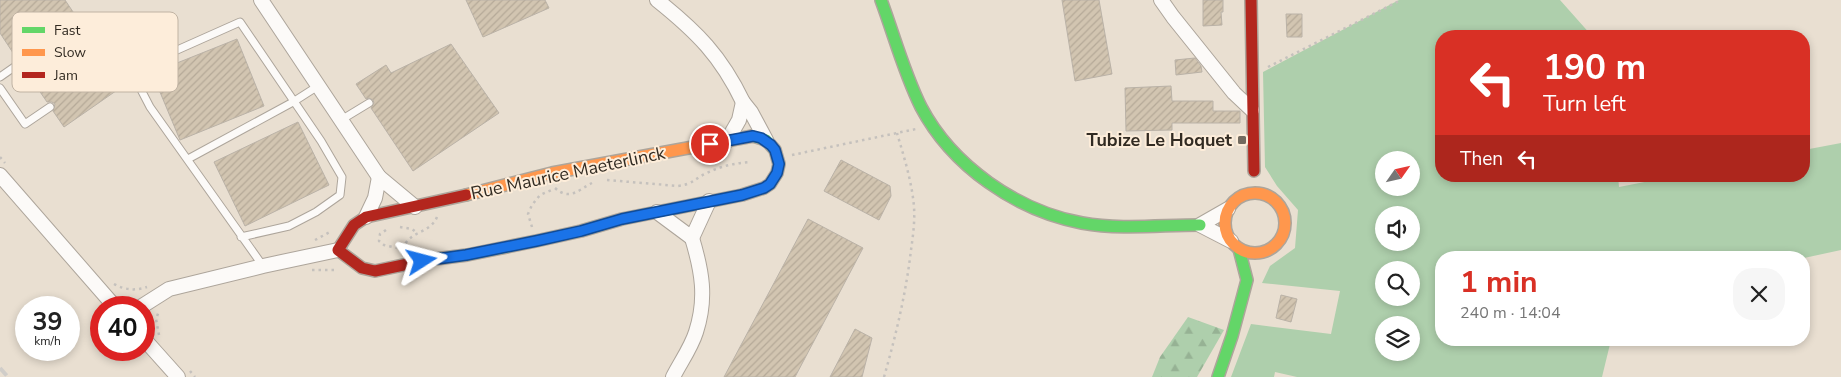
<!DOCTYPE html>
<html lang="en">
<head>
<meta charset="utf-8">
<style>
  body { margin:0; font-family:"Nunito Sans",sans-serif; background:#f6f6f6; color:#222; height:100vh; display:flex; flex-direction:column; font-size:19px; white-space:nowrap }
  * { box-sizing:border-box; margin:0 }
  p { font-size:16px; color:#767676 }
  .icon { flex:none; width:28px; height:28px; fill:none; stroke:currentColor; stroke-width:2; stroke-linecap:round; stroke-linejoin:round }
  .map { position:relative; flex:1; overflow:hidden }
  .side { position:absolute; left:1435px; top:251px; width:375px; height:95px; display:flex; flex-direction:column; background:#fff; border-radius:20px; box-shadow:0 2px 8px #0003 }
  .side>* { flex:none }
  .hud { position:absolute; left:1435px; top:30px; width:375px; height:152px; border-radius:20px; box-shadow:0 2px 8px #0003; background:#d93025; color:#fff; overflow:hidden }
  .needle { width:32px; rotate:56deg }
  .controls { position:absolute; left:1375px; top:151px; display:grid; gap:10px }
  .controls a { display:grid; place-items:center; width:45px; height:45px; border-radius:50%; background:#fff; box-shadow:0 2px 8px #0003; font-size:25px }
  .speed { position:absolute; left:15px; top:296px; display:flex; gap:10px; font-size:25px; font-weight:700; text-align:center }
  .speed>* { display:grid; place-content:center; width:65px; height:65px; border-radius:50%; background:#fff; box-shadow:0 2px 8px #0003; line-height:1 }
  .speed small { font-size:12px; font-weight:400 }
  .speed .limit { border:8px solid #d22; background:#fff; color:#111 }
  .pin { position:absolute; display:grid; place-items:center; width:42px; height:42px; color:#fff; margin:-21px; border:2px solid #fff; border-radius:50%; box-shadow:0 1px 5px #0007 }
  .me { position:absolute; width:55px; margin:-28px; rotate:81deg; stroke-linejoin:round; filter:drop-shadow(0 0 4px #0008) }
  .turn { display:flex; align-items:center; gap:18px; height:105px; padding:0 25px; font-size:22px }
  .turn .icon { width:65px; height:65px; stroke-width:2.5 }
  .turn b { display:block; font-size:35px; line-height:42px }
  .then { display:flex; align-items:center; height:48px; padding:0 25px; background:#0003; gap:10px; font-size:19px }
  .round { display:grid; place-items:center; flex:none; width:52px; height:52px; border-radius:20px; background:#f6f6f6 }
  .overview { display:flex; align-items:center; justify-content:space-between; height:85px; padding:0 25px }
  h1 { font-size:30px; font-weight:700; line-height:38px; color:#d93025 }
  .map>svg:first-child { display:block }
  .grass { fill:#aecfac; fill-rule:evenodd }
  .forest { fill:url(#forest-firs) }
  .building { fill:url(#building-hatch); stroke:#bab2a7 }
  .lines { fill:none; stroke-linecap:round; stroke-linejoin:round }
  .lane-casing { stroke:#ada59b; stroke-width:9 }
  .street-casing { stroke:#ada59b; stroke-width:16 }
  .fast-casing { stroke:#ada59b; stroke-width:14 }
  .slow-casing { stroke:#ada59b; stroke-width:14 }
  .jam-casing { stroke:#ada59b; stroke-width:14 }
  .path { stroke:#c5c1bd; stroke-width:2.5; stroke-dasharray:2.5 4; stroke-linecap:butt }
  .lane { stroke:#fcfaf8; stroke-width:7 }
  .street { stroke:#fcfaf8; stroke-width:14 }
  .fast { stroke:#63d668; stroke-width:11 }
  .slow { stroke:#ff974d; stroke-width:11 }
  .jam { stroke:#b3261e; stroke-width:11 }
  .rail { stroke:#d0cdc9; stroke-width:4; stroke-dasharray:10 5; stroke-linecap:butt }
  .route-casing { stroke:#114b97; stroke-width:12 }
  .route { stroke:#1a73e8; stroke-width:9 }
  .poi-dot { fill:#726a5f; stroke:#fdedda; stroke-width:2 }
  .labels { text-anchor:middle; stroke-width:4; stroke-linejoin:round; paint-order:stroke }
  .poi-label { font-size:18px; font-weight:bold; fill:#322b22; stroke:#fdedda; text-anchor:end }
  .street-label { font-size:18px; fill:#322b22; stroke:#fdedda }
  .key { fill:#fdedda; stroke:#c0b3a3; stroke-width:1 }
  .key-label { font-size:14px; fill:#322b22 }
</style>
</head>
<body>
<div class="map">
<svg width="1841" height="377" viewBox="0 0 1841 377">
  <defs>
    <pattern id="forest-firs" width="22" height="20" patternUnits="userSpaceOnUse" patternTransform="scale(1.25)"><rect width="22" height="20" fill="#aecfac"/><path d="M5 1l3.5 6h-7zM16 11l3.5 6h-7z" fill="#96b294"/></pattern>
    <pattern id="building-hatch" width="6" height="6" patternUnits="userSpaceOnUse" patternTransform="scale(1.25)"><rect width="6" height="6" fill="#d2c5b1"/><path d="M-1 1l2-2M0 6l6-6M5 7l2-2" fill="none" stroke="#b5a998"/></pattern>
  </defs>
  <rect width="100%" height="100%" fill="#e9dfd1"/>
  <!-- grass -->
  <path class="grass" d="M1399,0H1560L1592,36H1441V176H1618L1619,187L1675,176H1804V150L1841,143V250L1804,258H1441V340H1611L1602,377H1297L1275,372L1274,377H1231L1251,324L1331,334L1340,291L1262,283L1270,266L1295,248L1298,210L1277,186L1265,167L1263,72ZM1384,160H1411V188H1384ZM1384,215H1411V242H1384ZM1384,270H1411V298H1384ZM1384,325H1411V352H1384Z"/>
  <!-- forest -->
  <path class="forest" d="M1188,317L1224,330L1197,377H1152L1160,357Z"/>
  <!-- building -->
  <g class="building">
    <path d="M0,0H65L123,86L64,127L53,111L55,104L52,102H47L23,67L25,65V60L22,58L17,59L0,33Z"/>
    <path d="M466,0H545L549,8L483,37Z"/>
    <path d="M1062,0H1099L1112,74L1075,81Z"/>
    <path d="M1203,0H1223V12H1221L1222,25L1203,26Z"/>
    <path d="M1286,14H1302V37H1287Z"/>
    <path d="M237,39L264,106L180,140L152,73Z"/>
    <path d="M451,44L499,113L413,171L371,108L374,103L373,100L369,98L366,99L356,84L386,65L391,73Z"/>
    <path d="M1195,58L1201,66L1202,72L1176,75L1175,60Z"/>
    <path d="M1171,86L1172,101H1213V111H1240V123H1172V130L1126,131L1125,88Z"/>
    <path d="M298,122L329,185L245,226L214,162Z"/>
    <path d="M841,160L890,186L891,196L879,220L824,191Z"/>
    <path d="M808,219L863,248L795,377H724Z"/>
    <path d="M1281,295L1297,299L1291,322L1276,318Z"/>
    <path d="M855,329L872,338L862,377H830Z"/>
  </g>
  <g class="lines">
    <!-- lane casing -->
    <g class="lane-casing">
      <g id="lane">
        <path d="M0,77L20,63"/>
        <path d="M0,88L25,124L50,107"/>
        <path d="M341,120L369,103"/>
        <path d="M188,159L293,102L318,86"/>
        <path d="M241,237L289,226L316,212L340,195L342,177L321,141L240,22L148,63L135,78L150,107L263,266"/>
      </g>
    </g>
    <!-- street casing -->
    <g class="street-casing">
      <g id="street">
        <path d="M261,0L379,177"/>
        <path d="M657,0C697,32 721,56 743,102"/>
        <path d="M1161,0L1173,17L1234,93L1252,110"/>
        <path d="M727,141L739,120L743,102L751,112L766,140"/>
        <path d="M0,175L116,308"/>
        <path d="M1228,209L1200,225L1231,241"/>
        <path d="M657,212L692,238L709,201"/>
        <path d="M366,217L375,198L379,177L415,207"/>
        <path d="M139,308L169,289L263,266L338,250"/>
        <path d="M144,339L178,377"/>
        <path d="M673,377C680,363 691,348 696,332C707,298 702,271 692,238"/>
      </g>
    </g>
    <!-- fast casing -->
    <g class="fast-casing">
      <g id="fast">
        <path d="M881,0C894,35 904,73 921,107C952,166 1017,211 1082,223C1121,230 1161,225 1200,225"/>
        <path d="M427,260L467,255L536,241L581,231L622,219L742,195L764,188L770,184L777,173L779,164L775,150L766,140L753,136"/>
        <path d="M1218,377L1232,336L1247,280L1239,249"/>
      </g>
    </g>
    <!-- slow casing -->
    <g class="slow-casing">
      <g id="slow">
        <circle cx="1255" cy="223" r="30"/>
        <path d="M466,195L552,173L753,136"/>
      </g>
    </g>
    <!-- jam casing -->
    <g class="jam-casing">
      <g id="jam">
        <path d="M1251,0L1254,171"/>
        <path d="M427,260L375,271L362,268L338,250L354,225L366,217L466,195"/>
      </g>
    </g>
    <!-- path -->
    <g class="path">
      <path d="M1268,67L1401,0"/>
      <path d="M792,155L916,129"/>
      <path d="M0,157L5,163"/>
      <path d="M607,180L678,186C694,184 695,178 707,173C721,166 735,163 751,162"/>
      <path d="M555,188C570,201 578,190 592,183"/>
      <path d="M400,227L412,229L417,233"/>
      <path d="M532,227L528,214L532,205L540,195L554,189"/>
      <path d="M386,230L380,234L379,241L384,245L397,248"/>
      <path d="M315,240L330,232"/>
      <path d="M403,249C408,231 430,234 437,217"/>
      <path d="M312,270H336"/>
      <path d="M114,284C125,290 135,291 147,287"/>
      <path d="M159,335L156,319L159,311"/>
      <path d="M190,371L195,377"/>
      <path d="M884,377C896,335 906,293 911,250C913,236 915,221 914,207C912,182 904,157 897,133"/>
    </g>
    <!-- lane -->
    <use href="#lane" class="lane"/>
    <!-- street -->
    <use href="#street" class="street"/>
    <!-- fast -->
    <use href="#fast" class="fast"/>
    <!-- slow -->
    <use href="#slow" class="slow"/>
    <!-- jam -->
    <use href="#jam" class="jam"/>
    <!-- rail -->
    <path class="rail" d="M0,368L8,377"/>
  </g>
  <g class="lines">
    <!-- route casing -->
    <g class="route-casing">
      <path id="route" d="M422,261L466,255L536,241L581,231L622,219L742,195L764,188L770,184L777,173L779,164L775,150L771,145L761,138L753,136L710,144"/>
    </g>
    <!-- route -->
    <use href="#route" class="route"/>
  </g>
  <!-- markers -->
  <rect class="poi-dot" x="1237" y="135" width="10" height="10" rx="2.5"/>
  <g class="labels">
    <!-- poi labels -->
    <g class="poi-label">
      <text x="1232" y="146">Tubize Le Hoquet</text>
    </g>
    <!-- street labels -->
    <g class="street-label">
      <text transform="translate(568 173) rotate(-12)" y="6">Rue Maurice Maeterlinck</text>
    </g>
  </g>
  <!-- legend -->
  <rect x="12" y="12" width="166" height="80" rx="8" class="key"/>
  <rect x="22" y="27" width="23" height="6" fill="#63d668"/>
  <rect x="22" y="49" width="23" height="7" fill="#ff974d"/>
  <rect x="22" y="72" width="23" height="6" fill="#b3261e"/>
  <g class="key-label">
    <text x="54" y="35">Fast</text>
    <text x="54" y="57">Slow</text>
    <text x="54" y="80">Jam</text>
  </g>
</svg>
<div class="controls">
<a><svg class="needle" viewBox="-14 -14 28 28"><path d="M0-13l5 13h-10z" fill="#e53935"/><path d="M0 13l5-13h-10z" fill="#767676"/></svg></a>
<a><svg class="icon" aria-label="sound" viewBox="0 0 24 24"><path d="M4 9h4l5-4v14l-5-4H4zM17 9q2 3 0 6"/></svg></a>
<a><svg class="icon" aria-label="search" viewBox="0 0 24 24"><circle cx="10" cy="10" r="6"/><path d="M15 15l6 6"/></svg></a>
<a><svg class="icon" aria-label="layers" viewBox="0 0 24 24"><path d="M12 4l9 5-9 5-9-5zM3 14l9 5 9-5"/></svg></a>
</div>
<div class="speed"><div>39<small>km/h</small></div><div class="limit">40</div></div>
<div class="pin" style="left:710px;top:144px;background:#d93025"><svg class="icon" aria-label="arrive" viewBox="0 0 24 24"><path d="M6 21V4h12l-3 4 3 4H6"/></svg></div>
<svg class="me" style="left:422px;top:261px" viewBox="-20 -20 40 40"><path d="M0-17L14 15 0 8-14 15z" fill="#1a73e8" stroke="#fff" stroke-width="4"/></svg>
<div class="hud">
<div class="turn"><svg class="icon" aria-label="left" viewBox="0 0 24 24"><path d="M17 20v-9H6M10 6l-5 5 5 5"/></svg><div><b>190 m</b>Turn left</div></div>
<div class="then">Then<svg class="icon" aria-label="left" viewBox="0 0 24 24"><path d="M17 20v-9H6M10 6l-5 5 5 5"/></svg></div>
</div>
<section class="side">
<div class="overview"><div><h1>1 min</h1><p>240 m · 14:04</p></div><a class="round"><svg class="icon" aria-label="close" viewBox="0 0 24 24"><path d="M6 6l12 12M18 6L6 18"/></svg></a></div>
</section>
</div>
</body>
</html>
